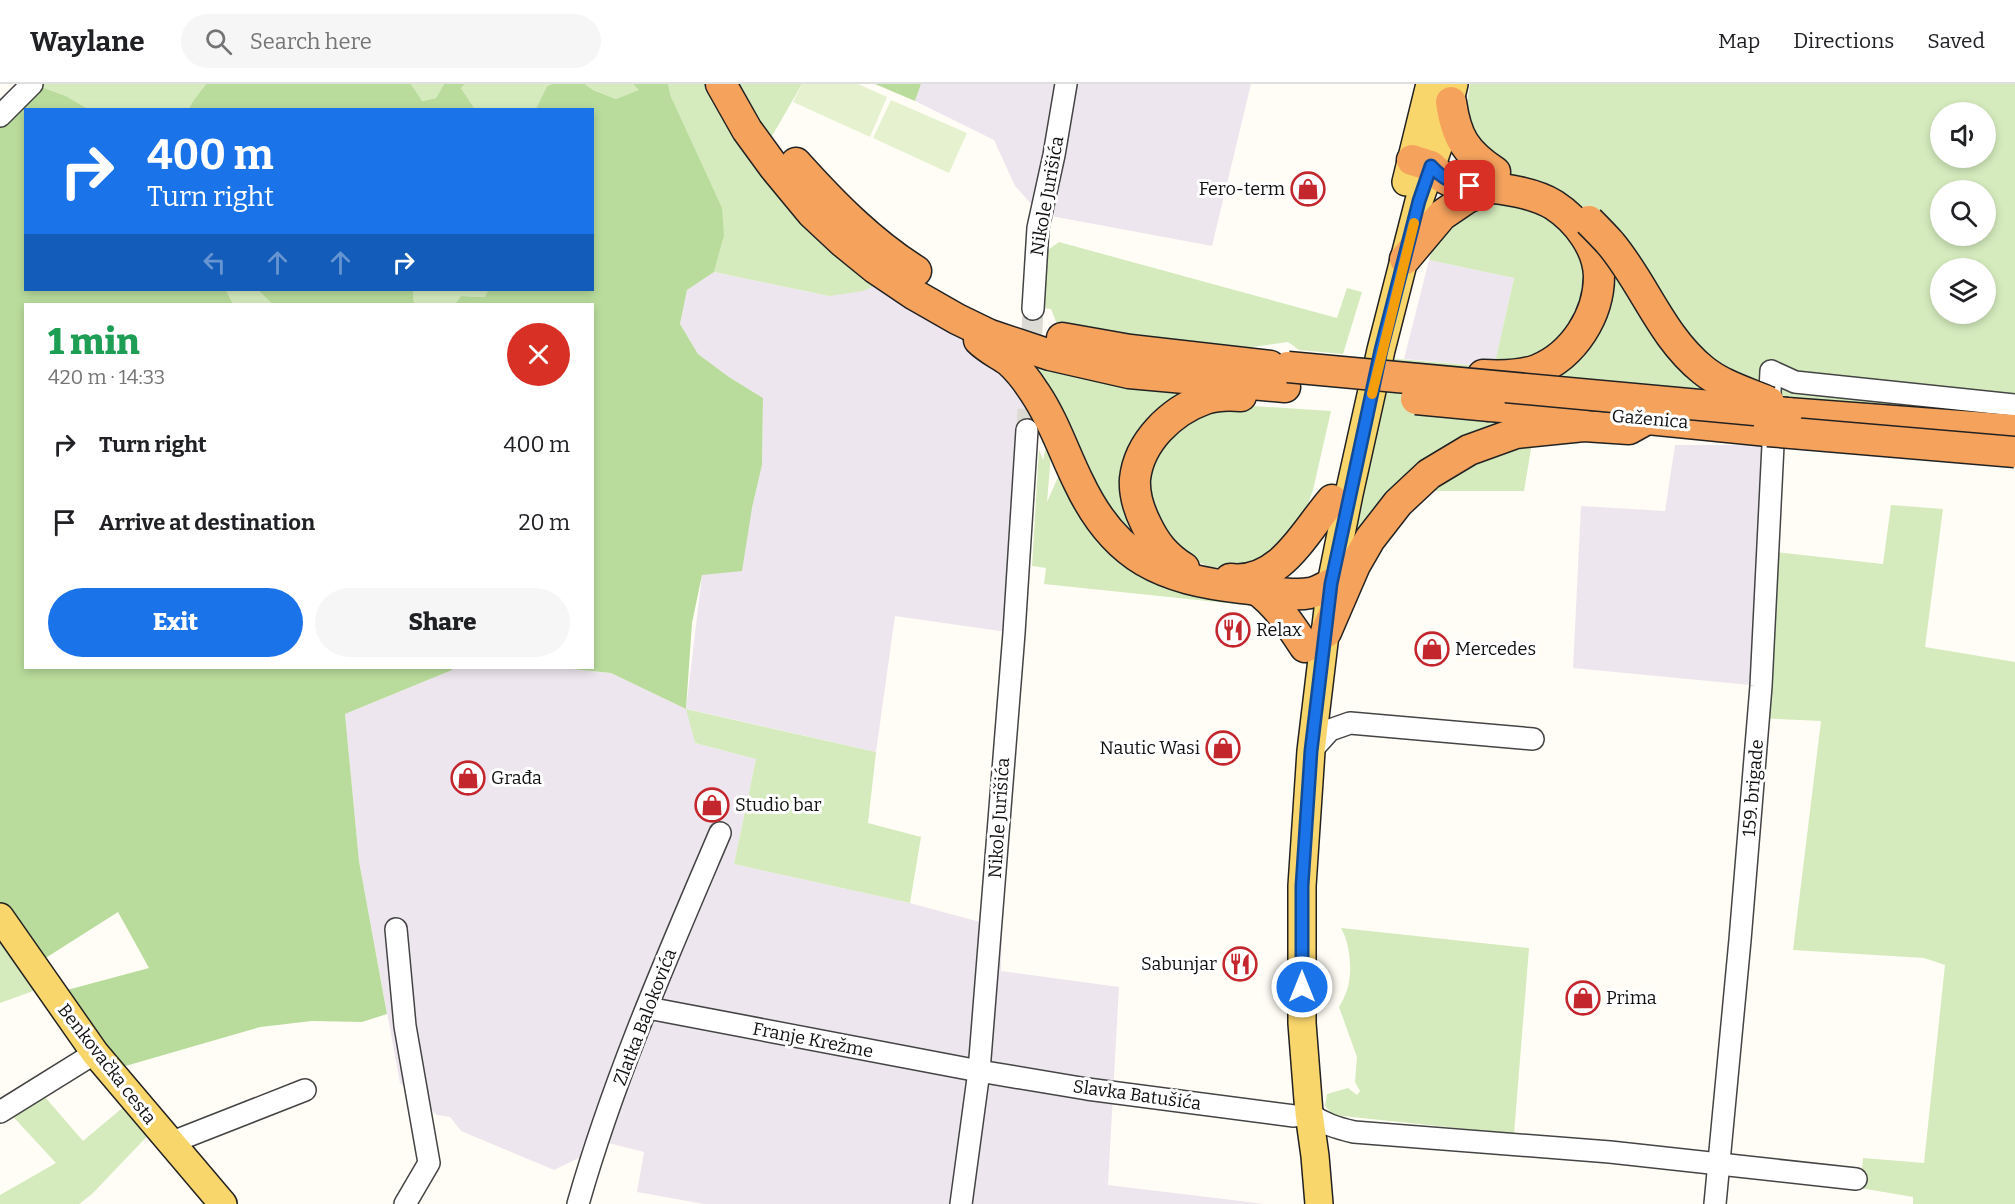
<!DOCTYPE html>
<html lang="en">
<head>
<meta charset="utf-8">
<style>
  body { margin:0; font-family:Bitter,serif; background:#f6f6f6; color:#202124; height:100vh; display:flex; flex-direction:column; font-size:22px; white-space:nowrap }
  * { box-sizing:border-box; margin:0 }
  p { font-size:20px; color:#757577 }
  .icon { flex:none; width:33px; height:33px; fill:none; stroke:currentColor; stroke-width:2; stroke-linecap:round; stroke-linejoin:round }
  .map { position:relative; flex:1; overflow:hidden }
  .panel { position:absolute; left:24px; top:219px; width:570px; height:366px; display:flex; flex-direction:column; background:#fff; border-radius:0px; box-shadow:0 3px 9px #0003 }
  .panel>* { flex:none }
  .top-card { position:absolute; left:24px; top:24px; width:570px; height:183px; border-radius:0px; box-shadow:0 3px 9px #0003; background:#1a73e8; color:#fff; overflow:hidden }
  .tools { position:absolute; left:1930px; top:18px; display:grid; gap:12px }
  .tools a { display:grid; place-items:center; width:66px; height:66px; border-radius:50%; background:#fff; box-shadow:0 3px 9px #0003; font-size:30px }
  .pin { position:absolute; display:grid; place-items:center; width:51px; height:51px; color:#fff; margin:-26px; border-radius:12px; box-shadow:0 3px 9px #0006 }
  .me { position:absolute; width:66px; margin:-33px; rotate:0deg; stroke-linejoin:round; filter:drop-shadow(0 0 4px #0008) }
  .turn { display:flex; align-items:center; gap:21px; height:126px; padding:0 24px; font-size:27px }
  .turn .icon { width:78px; height:78px; stroke-width:2.5 }
  .turn b { display:block; font-size:42px; line-height:51px }
  .lanes { display:flex; align-items:center; height:57px; padding:0 24px; background:#0003; justify-content:center; gap:30px; direction:ltr }
  .lanes .off { opacity:.35 }
  .round { display:grid; place-items:center; flex:none; width:63px; height:63px; border-radius:32px; background:#f6f6f6 }
  .summary { display:flex; align-items:center; justify-content:space-between; height:102px; padding:0 24px }
  h1 { font-size:36px; font-weight:800; line-height:45px; color:#1e9e55 }
  .action { display:flex; gap:12px; margin-top:auto; padding:12px 24px }
  .action a { flex:1; height:69px; border-radius:36px; background:#1a73e8; color:#fff; font-size:24px; font-weight:800; line-height:69px; text-align:center }
  .action a+a { background:#f6f6f6; color:#202124 }
  ul { padding:0; list-style:none }
  li { display:flex; align-items:center; gap:18px; height:78px; padding:0 24px }
  li div { flex:1 }
  li b { display:block; font-size:22px }
  li em { font-style:normal }
  header { display:flex; align-items:center; gap:36px; box-sizing:border-box; height:84px; padding:0 30px; background:#fff; border-bottom:2px solid #e0e0e0 }
  header strong { font-size:28px }
  nav { display:flex; gap:33px; margin-inline-start:auto; font-size:21px }
  .search { width:420px; height:54px; background:#f6f6f6; display:flex; align-items:center; gap:15px; box-sizing:border-box; padding:0 21px; border-radius:33px; color:#757577; font-size:22px }
  .map>svg:first-child { display:block }
  .industrial { fill:#eee6ef }
  .green { fill:#d5ebbd; fill-rule:evenodd }
  .forest { fill:#b9dc9c }
  .pitch { fill:#e6f2cf }
  .lines { fill:none; stroke-linecap:round; stroke-linejoin:round }
  .minor-tunnel { stroke:#dbdad3; stroke-width:21; stroke-dasharray:21 10; stroke-linecap:butt }
  .minor-casing { stroke:#444; stroke-width:24 }
  .major-casing { stroke:#222; stroke-width:30 }
  .highway-casing { stroke:#222; stroke-width:33 }
  .minor { stroke:#fff; stroke-width:21 }
  .major { stroke:#f9d66b; stroke-width:27 }
  .highway { stroke:#f5a25d; stroke-width:30 }
  .highway-bridge-casing { stroke:#222; stroke-width:33; stroke-linecap:butt }
  .highway-bridge { stroke:#f5a25d; stroke-width:30 }
  .route-casing { stroke:#114b97; stroke-width:15 }
  .route { stroke:#1a73e8; stroke-width:10 }
  .slow { stroke:#f59e0b; stroke-width:10 }
  .labels { text-anchor:middle; stroke-width:6; stroke-linejoin:round; paint-order:stroke }
  .poi-label { font-size:18px; fill:#111; stroke:#fff; text-anchor:start }
  .street-label { font-size:18px; fill:#111; stroke:#fff }
</style>
</head>
<body>
<header>
<strong>Waylane</strong>
<div class="search"><svg class="icon" aria-label="search" viewBox="0 0 24 24"><circle cx="10" cy="10" r="6"/><path d="M15 15l6 6"/></svg>Search here</div>
<nav><a>Map</a><a>Directions</a><a>Saved</a></nav>
</header>
<div class="map">
<svg width="2015" height="1120" viewBox="0 0 2015 1120">
  <rect width="100%" height="100%" fill="#fffdf5"/>
  <!-- industrial -->
  <g class="industrial">
    <path d="M921,0H1251L1212,162L1040,130L1015,102L994,56L915,17Z"/>
    <path d="M1429,176L1514,194L1494,283L1404,275Z"/>
    <path d="M714,188L829,212L900,191L947,218L1032,254L1014,549L895,532L876,668L687,625L695,659L756,675L734,780L910,819L1002,844L1001,887L1119,903L1108,1101L1265,1120H704L637,1108L644,1068L604,1058L593,1067L554,1086L461,1047L450,1033L437,1031L400,999L359,777L345,630L452,586V584H562L611,589L686,625L702,491L752,424L762,381L763,314L729,293L698,270L680,240L687,206Z"/>
    <path d="M1675,361H1773L1761,602L1573,584L1581,422L1665,427Z"/>
  </g>
  <!-- green -->
  <g class="green">
    <path d="M33,0H206L193,17L189,26L88,25L66,12Z"/>
    <path d="M411,0H444L436,14L421,17Z"/>
    <path d="M465,0H552L547,2L536,26L475,25L461,4Z"/>
    <path d="M585,0H633L640,6L616,15L593,6Z"/>
    <path d="M668,0H802L768,59L900,191L863,207L829,212L714,188L724,152L671,13Z"/>
    <path d="M1470,0H2015V368L1768,347H1534L1524,407H1409L1336,477L1373,273L1494,283L1514,194L1429,176L1470,53L1465,32ZM1941,28H1986V74H1941ZM1941,106H1986V152H1941ZM1941,184H1986V230H1941Z"/>
    <path d="M1059,158L1337,234L1347,204L1362,208L1343,270L1299,266L1288,258L1224,267L1096,250L1057,240L1051,225L1042,224L1046,170L1048,166Z"/>
    <path d="M226,206H258L272,220H233Z"/>
    <path d="M413,206H488L485,213L461,212L455,220H414Z"/>
    <path d="M1041,279L1198,307L1139,362L1152,465L1108,431L1048,308L1044,294L1037,293L1025,281Z"/>
    <path d="M1221,320L1331,327L1313,406L1303,434L1269,472L1239,485L1210,483L1182,471L1163,453L1148,404L1150,383L1168,348Z"/>
    <path d="M1049,351L1051,370L1047,418L1063,382L1087,433L1256,520L1255,522L1044,500L1046,484L1032,482L1039,366L1043,376Z"/>
    <path d="M1891,421L1943,425L1925,563L2015,578V1120H1913V1113L1860,1104L1863,1074L1924,1079L1945,881L1924,874L1793,866L1821,637L1759,634L1767,467L1883,480Z"/>
    <path d="M686,625L876,668L868,739L921,753L910,819L734,780L756,675L695,659Z"/>
    <path d="M0,833L47,902L0,919Z"/>
    <path d="M1341,844L1529,864L1514,1050L1333,1031L1325,1022L1327,1010L1348,1004L1357,1011L1360,1007L1355,998L1357,973L1339,923C1342,918 1345,912 1347,906C1353,889 1350,859 1341,844Z"/>
    <path d="M38,1005L83,1057L133,1015L156,1043L92,1110L79,1120H0V1111L56,1079L6,1025Z"/>
  </g>
  <!-- forest -->
  <g class="forest">
    <path d="M33,0L66,12L88,25L26,26V206H226L233,220H26V584H452V586L345,630L359,777L387,930L362,938L312,937L260,943L122,983L67,906L149,884L118,828L33,882L0,833V32Z"/>
    <path d="M206,0H411L422,17L436,14L444,0H465L461,4L475,25H189L193,17Z"/>
    <path d="M552,0H585L593,6L616,15L639,6L633,0H668L671,13L722,124L724,152L714,188L687,206L680,240L698,270L729,293L763,314L762,381L752,424L742,487L702,491L692,539L686,625L611,589L562,584H592V220H455L461,212L485,213L488,206H592V26L536,25L547,2Z"/>
    <path d="M875,0H921L915,17Z"/>
    <path d="M258,206H413L414,220H272Z"/>
  </g>
  <!-- pitch -->
  <g class="pitch">
    <path d="M802,0H858L887,13L870,53L793,18Z"/>
    <path d="M891,16L967,49L949,89L873,54Z"/>
  </g>
  <g class="lines">
    <!-- minor-tunnel -->
    <path class="minor-tunnel" d="M1027,346L1033,225"/>
    <!-- minor casing -->
    <g class="minor-casing">
      <g id="minor">
        <path d="M0,32L32,0"/>
        <path d="M1033,225L1038,144L1054,71L1066,0"/>
        <path d="M1311,667L1330,646L1350,639L1533,655"/>
        <path d="M396,845L405,942L429,1079L405,1120"/>
        <path d="M648,924L979,987L1087,1005L1294,1032"/>
        <path d="M0,1028L95,969"/>
        <path d="M1309,1029C1323,1040 1337,1044 1354,1048L1610,1068L1856,1095"/>
        <path d="M170,1059L305,1006"/>
        <path d="M578,1120C614,993 668,871 720,749"/>
        <path d="M961,1120L979,987L1014,549L1027,346"/>
        <path d="M1715,1120L1740,856L1761,602L1773,361L1770,307L1771,287L1795,298L2015,321"/>
      </g>
    </g>
    <!-- major casing -->
    <g class="major-casing">
      <g id="major">
        <path d="M1406,98L1430,0"/>
        <path d="M0,833L95,969L223,1120"/>
        <path d="M1319,1120L1315,1072L1309,1029L1302,939V802L1311,667L1331,500L1349,410L1381,266L1419,117L1441,55L1454,0"/>
      </g>
    </g>
    <!-- highway casing -->
    <g class="highway-casing">
      <g id="highway">
        <path d="M721,0L747,46L774,83L812,129L843,158L875,184L915,211L957,235L990,251L1050,271L1129,289L1285,303"/>
        <path d="M1451,18C1456,53 1465,68 1495,88"/>
        <path d="M1412,76L1431,82L1442,93L1452,98C1484,104 1526,104 1554,121C1577,136 1598,163 1599,192C1599,231 1574,271 1537,286C1520,292 1501,292 1483,291"/>
        <path d="M796,79C832,119 870,158 916,187"/>
        <path d="M1405,175L1442,131L1467,114L1489,105"/>
        <path d="M1062,254L1130,266L1270,282"/>
        <path d="M979,256C988,265 999,270 1009,277C1018,285 1028,298 1035,309C1054,337 1064,369 1079,399C1115,475 1162,495 1242,504C1262,506 1291,513 1310,509C1317,508 1325,503 1331,500"/>
        <path d="M1490,322L1574,329"/>
        <path d="M1787,329L2015,346"/>
        <path d="M1628,333L1768,347"/>
        <path d="M1184,484C1165,472 1155,459 1146,440C1139,426 1134,410 1135,395C1139,358 1171,327 1205,315C1217,311 1229,311 1241,312"/>
        <path d="M1230,495C1280,501 1305,447 1332,416"/>
        <path d="M1256,505C1277,520 1291,542 1305,563"/>
        <path d="M1326,548L1355,481L1370,455L1398,419L1429,390L1469,366L1516,349L1584,342L1629,345L1647,335"/>
      </g>
    </g>
    <!-- minor -->
    <use href="#minor" class="minor"/>
    <!-- major -->
    <use href="#major" class="major"/>
    <!-- highway -->
    <use href="#highway" class="highway"/>
    <!-- highway-bridge casing -->
    <g class="highway-bridge-casing">
      <g id="highway-bridge">
        <path d="M1589,137C1596,144 1604,152 1611,160C1645,201 1661,252 1703,286C1721,301 1748,309 1769,318"/>
        <path d="M1288,283L1787,329"/>
        <path d="M1416,315L1490,322"/>
        <path d="M1768,347L2015,368"/>
      </g>
    </g>
    <!-- highway-bridge -->
    <use href="#highway-bridge" class="highway-bridge"/>
  </g>
  <g class="lines">
    <!-- route casing -->
    <g class="route-casing">
      <path id="route" d="M1302,903V802L1311,667L1331,500L1381,266L1419,117L1431,82C1444,96 1451,98 1470,102"/>
    </g>
    <!-- route -->
    <use href="#route" class="route"/>
    <!-- slow -->
    <path class="slow" d="M1372,310L1414,139"/>
  </g>
  <!-- icons -->
  <defs>
    <g id="shop-ring" transform="scale(1.725)"><circle r="9.5" fill="#fff" stroke="#c4262e" stroke-width="1.5"/><path d="M-5-2.5h2.3a2.7 3.5 0 0 1 5.4 0H5L5.5 6h-11ZM-1.5-2.5h3a1.5 2.3 0 0 0-3 0Z" fill="#c4262e"/></g>
    <g id="restaurant-ring" transform="scale(1.725)"><circle r="9.5" fill="#fff" stroke="#c4262e" stroke-width="1.5"/><path d="M-5-6h1v4h1v-4h1v4h1v-4h1v5L-1.5 .5V6h-2V.5L-5-1ZM5-6V6H3V1.5H1.5Q1.5-4 5-6Z" fill="#c4262e"/></g>
  </defs>
  <g fill-rule="evenodd">
    <use href="#shop-ring" x="1308" y="105"/>
    <use href="#restaurant-ring" x="1233" y="546"/>
    <use href="#shop-ring" x="1432" y="565"/>
    <use href="#shop-ring" x="1223" y="664"/>
    <use href="#shop-ring" x="468" y="694"/>
    <use href="#shop-ring" x="712" y="721"/>
    <use href="#restaurant-ring" x="1240" y="880"/>
    <use href="#shop-ring" x="1583" y="914"/>
  </g>
  <g class="labels">
    <!-- poi labels -->
    <g class="poi-label">
      <text x="1285" y="111" text-anchor="end">Fero-term</text>
      <text x="1256" y="552">Relax</text>
      <text x="1455" y="571">Mercedes</text>
      <text x="1200" y="670" text-anchor="end">Nautic Wasi</text>
      <text x="491" y="700">Građa</text>
      <text x="735" y="727">Studio bar</text>
      <text x="1217" y="886" text-anchor="end">Sabunjar</text>
      <text x="1606" y="920">Prima</text>
    </g>
    <!-- street labels -->
    <g class="street-label">
      <text transform="translate(1047 112) rotate(-80)" y="6">Nikole Jurišića</text>
      <text transform="translate(1650 335) rotate(5)" y="6">Gaženica</text>
      <text transform="translate(1753 704) rotate(-85)" y="6">159. brigade</text>
      <text transform="translate(999 734) rotate(-86)" y="6">Nikole Jurišića</text>
      <text transform="translate(645 933) rotate(-69)" y="6">Zlatka Balokovića</text>
      <text transform="translate(813 956) rotate(11)" y="6">Franje Krežme</text>
      <text transform="translate(107 980) rotate(52)" y="6">Benkovačka cesta</text>
      <text transform="translate(1137 1011) rotate(8)" y="6">Slavka Batušića</text>
    </g>
  </g>
</svg>
<div class="tools">
<a><svg class="icon" aria-label="sound" viewBox="0 0 24 24"><path d="M4 9h4l5-4v14l-5-4H4zM17 9q2 3 0 6"/></svg></a>
<a><svg class="icon" aria-label="search" viewBox="0 0 24 24"><circle cx="10" cy="10" r="6"/><path d="M15 15l6 6"/></svg></a>
<a><svg class="icon" aria-label="layers" viewBox="0 0 24 24"><path d="M12 4l9 5-9 5-9-5zM3 14l9 5 9-5"/></svg></a>
</div>
<div class="pin" style="left:1470px;top:102px;background:#d93025"><svg class="icon" aria-label="arrive" viewBox="0 0 24 24"><path d="M6 21V4h12l-3 4 3 4H6"/></svg></div>
<svg class="me" style="left:1302px;top:903px" viewBox="-20 -20 40 40"><circle r="17" fill="#1a73e8" stroke="#fff" stroke-width="3"/><path d="M0-11L8 9 0 5-8 9z" fill="#fff"/></svg>
<div class="top-card">
<div class="turn"><svg class="icon" aria-label="right" viewBox="0 0 24 24"><path d="M7 20v-9h11M14 6l5 5-5 5"/></svg><div><b>400 m</b>Turn right</div></div>
<div class="lanes"><svg class="icon off" aria-label="left" viewBox="0 0 24 24"><path d="M17 20v-9H6M10 6l-5 5 5 5"/></svg><svg class="icon off" aria-label="ahead" viewBox="0 0 24 24"><path d="M12 20V5M6 11l6-6 6 6"/></svg><svg class="icon off" aria-label="ahead" viewBox="0 0 24 24"><path d="M12 20V5M6 11l6-6 6 6"/></svg><svg class="icon" aria-label="right" viewBox="0 0 24 24"><path d="M7 20v-9h11M14 6l5 5-5 5"/></svg></div>
</div>
<section class="panel">
<div class="summary"><div><h1>1 min</h1><p>420 m · 14:33</p></div><a class="round" style="background:#d93025;color:#fff"><svg class="icon" aria-label="close" viewBox="0 0 24 24"><path d="M6 6l12 12M18 6L6 18"/></svg></a></div>
<ul>
<li><svg class="icon" aria-label="right" viewBox="0 0 24 24"><path d="M7 20v-9h11M14 6l5 5-5 5"/></svg><div><b>Turn right</b></div><em>400 m</em></li>
<li><svg class="icon" aria-label="arrive" viewBox="0 0 24 24"><path d="M6 21V4h12l-3 4 3 4H6"/></svg><div><b>Arrive at destination</b></div><em>20 m</em></li>
</ul>
<div class="action"><a>Exit</a><a>Share</a></div>
</section>
</div>
</body>
</html>
